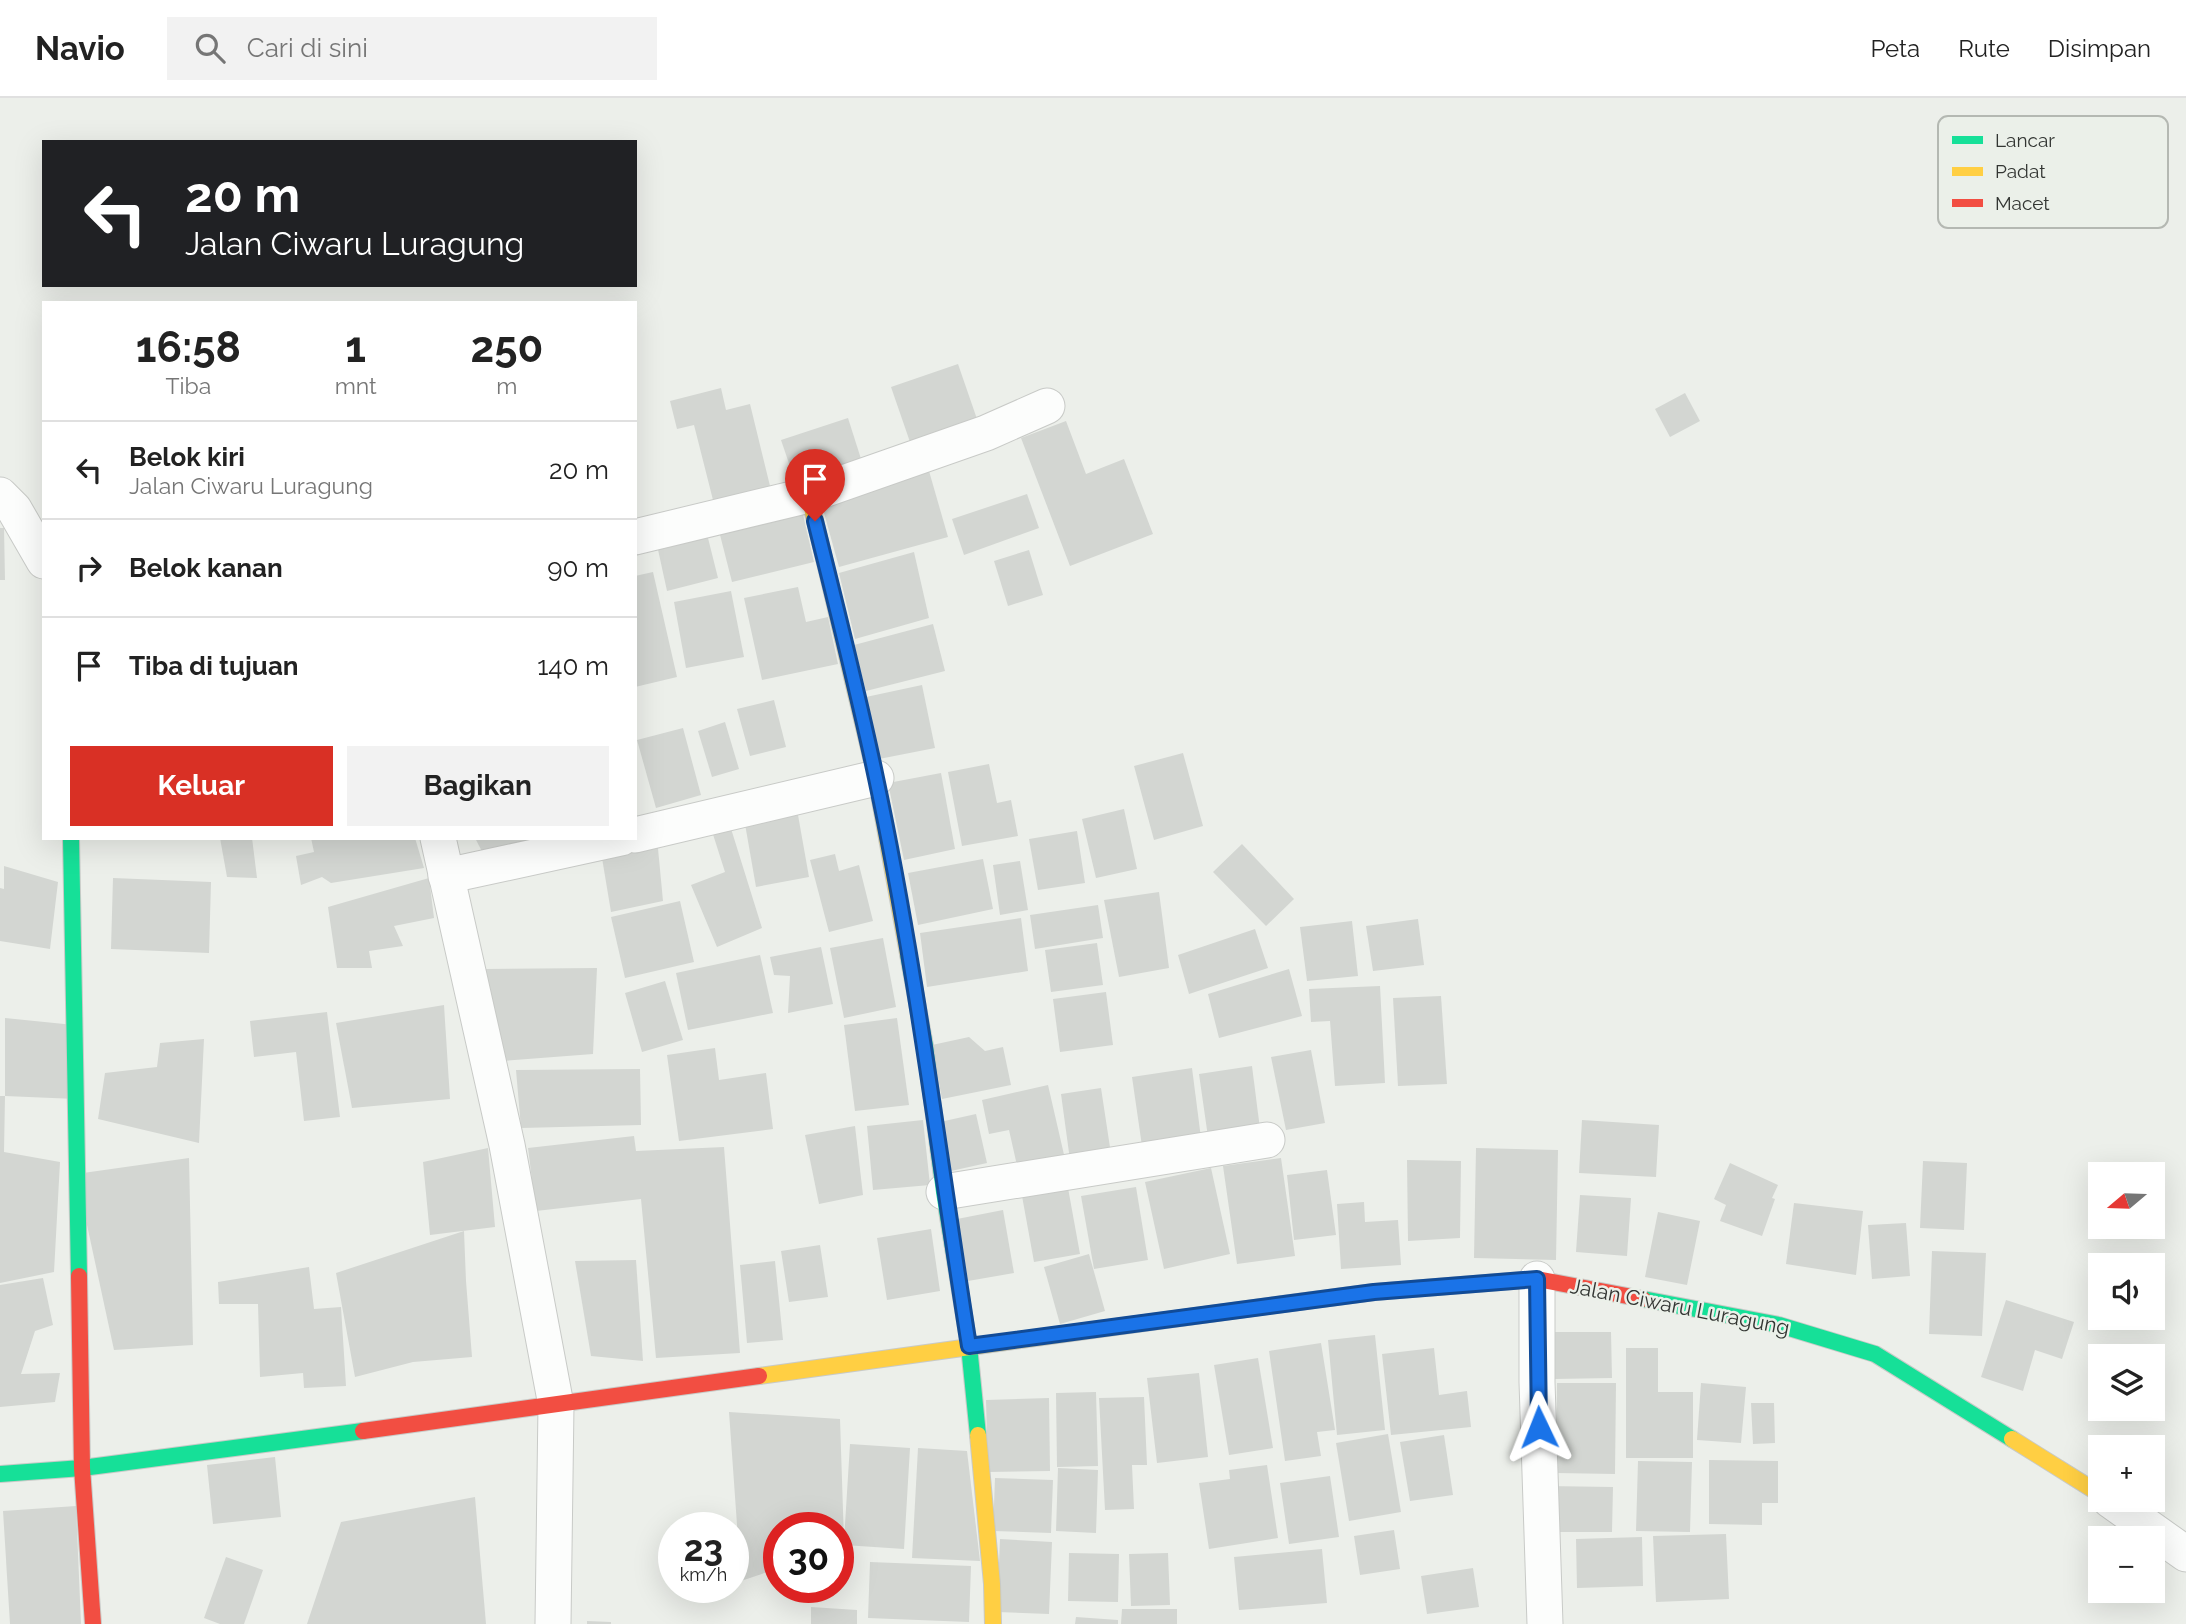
<!DOCTYPE html>
<html lang="id">
<head>
<meta charset="utf-8">
<style>
  body { margin:0; font-family:Raleway,sans-serif; background:#f2f2f2; color:#222; height:100vh; display:flex; flex-direction:column; font-size:26px; white-space:nowrap }
  * { box-sizing:border-box; margin:0 }
  p { font-size:23px; color:#767676 }
  .icon { flex:none; width:38px; height:38px; fill:none; stroke:currentColor; stroke-width:2; stroke-linecap:round; stroke-linejoin:round }
  .map { position:relative; flex:1; overflow:hidden }
  .side { position:absolute; left:42px; top:203px; width:595px; height:539px; display:flex; flex-direction:column; background:#fff; border-radius:0px; box-shadow:0 7px 28px #0002 }
  .side>* { flex:none }
  .banner { position:absolute; left:42px; top:42px; width:595px; height:147px; border-radius:0px; box-shadow:0 7px 28px #0002; background:#202124; color:#fff; overflow:hidden }
  .needle { width:46px; rotate:251deg }
  .controls { position:absolute; left:2088px; top:1064px; display:grid; gap:14px }
  .controls a { display:grid; place-items:center; width:77px; height:77px; border-radius:0px; background:#fff; box-shadow:0 7px 28px #0002; font-size:35px }
  .speed { position:absolute; left:658px; top:1414px; display:flex; gap:14px; font-size:35px; font-weight:700; text-align:center }
  .speed>* { display:grid; place-content:center; width:91px; height:91px; border-radius:50%; background:#fff; box-shadow:0 7px 28px #0002; line-height:1 }
  .speed small { font-size:18px; font-weight:400 }
  .speed .limit { border:10px solid #d22; background:#fff; color:#111 }
  .pin { position:absolute; display:grid; place-items:center; width:60px; height:60px; color:#fff; margin:-72px -30px; border-radius:50% 50% 50% 0; rotate:-45deg; box-shadow:0 0 7px #0007 }
  .pin .icon { rotate:45deg }
  .me { position:absolute; width:77px; margin:-38px; rotate:358deg; stroke-linejoin:round; filter:drop-shadow(0 0 5px #0008) }
  .turn { display:flex; align-items:center; gap:24px; height:147px; padding:0 28px; font-size:32px }
  .turn .icon { width:91px; height:91px; stroke-width:2.5 }
  .turn b { display:block; font-size:49px; line-height:60px }
  .eta { display:flex; justify-content:space-evenly; align-items:center; height:119px; text-align:center }
  .eta b { font-size:42px; font-weight:700; line-height:49px }
  .cta { display:flex; gap:14px; margin-top:auto; padding:14px 28px }
  .cta a { flex:1; height:80px; border-radius:0px; background:#d93025; color:#fff; font-size:28px; font-weight:700; line-height:80px; text-align:center }
  .cta a+a { background:#f2f2f2; color:#222 }
  ul { padding:0; list-style:none }
  li { display:flex; align-items:center; gap:21px; height:98px; padding:0 28px; border-top:2px solid #e0e0e0 }
  li div { flex:1 }
  li b { display:block; font-size:26px }
  li em { font-style:normal }
  header { display:flex; align-items:center; gap:42px; box-sizing:border-box; height:98px; padding:0 35px; background:#fff; border-bottom:2px solid #e0e0e0 }
  header strong { font-size:33px }
  nav { display:flex; gap:38px; margin-inline-start:auto; font-size:24px }
  .search { width:490px; height:63px; background:#f2f2f2; display:flex; align-items:center; gap:18px; box-sizing:border-box; padding:0 24px; border-radius:0px; color:#767676; font-size:26px }
  .map>svg:first-child { display:block }
  .building { fill:#d3d6d2 }
  .lines { fill:none; stroke-linecap:round; stroke-linejoin:round }
  .street-casing { stroke:#c8cac7; stroke-width:37 }
  .fast-casing { stroke:#c8cac7; stroke-width:18 }
  .slow-casing { stroke:#c8cac7; stroke-width:18 }
  .jam-casing { stroke:#c8cac7; stroke-width:18 }
  .street { stroke:#fcfdfc; stroke-width:35 }
  .fast { stroke:#16e098; stroke-width:16 }
  .slow { stroke:#ffcf43; stroke-width:16 }
  .jam { stroke:#f24e42; stroke-width:16 }
  .route-casing { stroke:#114b97; stroke-width:18 }
  .route { stroke:#1a73e8; stroke-width:12 }
  .labels { text-anchor:middle; stroke-width:5; stroke-linejoin:round; paint-order:stroke }
  .street-label { font-size:21px; fill:#333633; stroke:#ebf0e9 }
  .key { fill:#ebf0e9; stroke:#b4b8b2; stroke-width:2 }
  .key-label { font-size:19px; fill:#333633 }
</style>
</head>
<body>
<header>
<strong>Navio</strong>
<div class="search"><svg class="icon" aria-label="search" viewBox="0 0 24 24"><circle cx="10" cy="10" r="6"/><path d="M15 15l6 6"/></svg>Cari di sini</div>
<nav><a>Peta</a><a>Rute</a><a>Disimpan</a></nav>
</header>
<div class="map">
<svg width="2186" height="1526" viewBox="0 0 2186 1526">
  <rect width="100%" height="100%" fill="#ecefea"/>
  <!-- building -->
  <g class="building">
    <path d="M958,266L977,321L910,344L891,289Z"/>
    <path d="M721,290L726,312L750,306L770,388L713,402L694,327L677,331L670,303Z"/>
    <path d="M1685,295L1700,323L1670,339L1655,311Z"/>
    <path d="M848,320L862,364L796,386L781,342Z"/>
    <path d="M1066,323L1086,376L1124,361L1153,436L1070,468L1021,340Z"/>
    <path d="M929,373L948,439L839,469L821,404Z"/>
    <path d="M1027,396L1039,430L964,457L952,421Z"/>
    <path d="M801,408L814,464L732,484L718,429Z"/>
    <path d="M0,430H4L5,482H0Z"/>
    <path d="M706,432L718,480L667,493L657,447Z"/>
    <path d="M1029,452L1043,497L1008,508L994,463Z"/>
    <path d="M914,454L929,520L855,541L839,475Z"/>
    <path d="M653,474L677,579L635,589V478Z"/>
    <path d="M798,489L806,524L828,519L838,566L762,582L744,500Z"/>
    <path d="M731,493L744,559L686,570L674,504Z"/>
    <path d="M933,526L945,573L866,593L854,547Z"/>
    <path d="M922,587L935,650L879,661L866,599Z"/>
    <path d="M774,602L786,649L750,658L737,611Z"/>
    <path d="M725,624L739,671L712,679L698,633Z"/>
    <path d="M683,630L701,697L656,710L637,642Z"/>
    <path d="M1183,655L1203,728L1154,742L1134,668Z"/>
    <path d="M989,666L997,705L1011,702L1018,738L962,748L948,674Z"/>
    <path d="M941,675L955,751L904,762L888,685Z"/>
    <path d="M1124,711L1137,771L1096,780L1082,721Z"/>
    <path d="M798,717L809,779L756,789L745,726Z"/>
    <path d="M728,721L762,830L717,849L691,787L725,774L710,727Z"/>
    <path d="M1077,733L1085,785L1038,792L1029,741Z"/>
    <path d="M220,740H252L257,780L227,779Z"/>
    <path d="M311,740H415L424,770L331,785L322,779L301,787L296,758L314,754Z"/>
    <path d="M475,740H548L488,765Z"/>
    <path d="M657,740L663,803L611,814L602,760Z"/>
    <path d="M1242,746L1294,801L1266,828L1213,774Z"/>
    <path d="M835,756L839,773L859,767L873,823L829,834L810,762Z"/>
    <path d="M983,761L993,811L918,827L908,775Z"/>
    <path d="M1020,763L1028,812L1000,817L993,767Z"/>
    <path d="M4,768L58,784L50,851L0,843V790L4,791Z"/>
    <path d="M113,780L211,784L209,855L111,851Z"/>
    <path d="M429,780L434,820L394,828L403,848L369,853L372,870H337L328,809Z"/>
    <path d="M1159,794L1169,870L1119,879L1104,802Z"/>
    <path d="M680,803L694,864L625,880L611,819Z"/>
    <path d="M1098,807L1103,840L1035,851L1030,817Z"/>
    <path d="M1021,820L1028,873L927,889L920,835Z"/>
    <path d="M1418,821L1424,867L1373,873L1366,828Z"/>
    <path d="M1352,823L1358,878L1307,883L1300,829Z"/>
    <path d="M1255,831L1268,870L1189,896L1178,857Z"/>
    <path d="M883,840L896,909L844,920L830,850Z"/>
    <path d="M1097,845L1103,887L1051,894L1045,852Z"/>
    <path d="M821,849L833,906L788,915L790,878L774,877L770,859Z"/>
    <path d="M760,857L773,915L688,932L676,875Z"/>
    <path d="M597,870L593,956L502,963L485,871Z"/>
    <path d="M1289,871L1302,918L1219,940L1208,896Z"/>
    <path d="M665,883L683,942L642,954L625,895Z"/>
    <path d="M1380,888L1385,985L1335,988L1330,923L1311,924L1309,891Z"/>
    <path d="M1106,894L1113,947L1060,954L1053,901Z"/>
    <path d="M1441,898L1447,986L1398,988L1393,900Z"/>
    <path d="M444,907L450,1001L352,1010L336,925Z"/>
    <path d="M327,914L340,1019L304,1023L296,954L254,959L250,923Z"/>
    <path d="M5,920L74,927L76,1001L5,998Z"/>
    <path d="M897,920L909,1007L855,1013L844,927Z"/>
    <path d="M969,939L985,953L1003,949L1011,987L942,1001L932,947Z"/>
    <path d="M204,941L199,1045L98,1021L105,975L157,969L160,945Z"/>
    <path d="M715,950L719,982L766,975L773,1031L679,1043L667,957Z"/>
    <path d="M1311,952L1325,1025L1286,1032L1271,959Z"/>
    <path d="M1252,968L1260,1031L1208,1039L1199,976Z"/>
    <path d="M1192,970L1201,1040L1142,1048L1132,979Z"/>
    <path d="M640,971L641,1027L521,1030L516,972Z"/>
    <path d="M1048,987L1065,1061L1018,1072L1009,1032L989,1036L982,1002Z"/>
    <path d="M1101,990L1111,1056L1070,1062L1061,996Z"/>
    <path d="M0,998H5L4,1054L60,1064L54,1174L0,1185Z"/>
    <path d="M976,1016L987,1065L951,1073L940,1024Z"/>
    <path d="M923,1022L930,1087L873,1092L867,1028Z"/>
    <path d="M1582,1022L1659,1027L1656,1079L1579,1075Z"/>
    <path d="M855,1028L863,1097L819,1106L805,1037Z"/>
    <path d="M634,1038L636,1053L724,1049L740,1255L656,1260L641,1101L536,1113L528,1050Z"/>
    <path d="M488,1050L495,1129L430,1137L423,1064Z"/>
    <path d="M1476,1050L1558,1052L1556,1162L1474,1160Z"/>
    <path d="M189,1060L193,1247L114,1252L76,1076Z"/>
    <path d="M1281,1060L1295,1158L1237,1166L1223,1068Z"/>
    <path d="M1407,1062L1461,1063L1460,1140L1408,1143Z"/>
    <path d="M1923,1063L1967,1065L1964,1132L1920,1130Z"/>
    <path d="M1730,1065L1778,1087L1772,1100L1775,1101L1762,1138L1720,1123L1726,1107L1714,1101Z"/>
    <path d="M1211,1070L1230,1156L1164,1171L1145,1084Z"/>
    <path d="M1327,1072L1336,1137L1294,1142L1287,1077Z"/>
    <path d="M1136,1089L1148,1162L1094,1171L1081,1098Z"/>
    <path d="M1068,1090L1080,1156L1034,1164L1022,1098Z"/>
    <path d="M1580,1097L1631,1100L1627,1158L1576,1154Z"/>
    <path d="M1364,1104L1365,1124L1398,1122L1401,1167L1341,1171L1337,1106Z"/>
    <path d="M1794,1105L1863,1113L1856,1177L1786,1166Z"/>
    <path d="M1003,1112L1014,1175L968,1183L957,1121Z"/>
    <path d="M1658,1114L1700,1123L1687,1187L1645,1179Z"/>
    <path d="M1906,1125L1910,1178L1872,1181L1868,1127Z"/>
    <path d="M931,1131L940,1193L887,1202L877,1140Z"/>
    <path d="M464,1133L466,1183L472,1259L413,1264L355,1279L336,1175Z"/>
    <path d="M820,1147L828,1199L789,1204L781,1153Z"/>
    <path d="M1932,1153L1986,1155L1982,1238L1929,1236Z"/>
    <path d="M1089,1156L1105,1213L1060,1226L1044,1169Z"/>
    <path d="M636,1162L643,1263L591,1258L575,1163Z"/>
    <path d="M775,1163L783,1242L747,1245L740,1167Z"/>
    <path d="M309,1169L314,1211L341,1209L346,1288L304,1290L303,1275L260,1279L258,1206H219L218,1184Z"/>
    <path d="M43,1180L53,1227L35,1233L21,1276L60,1275L55,1304L0,1309V1187Z"/>
    <path d="M2006,1202L2074,1224L2062,1261L2035,1252L2023,1293L1981,1279Z"/>
    <path d="M1553,1234H1611L1612,1280L1554,1281Z"/>
    <path d="M1375,1237L1385,1332L1337,1337L1328,1242Z"/>
    <path d="M1321,1245L1335,1332L1317,1334L1321,1358L1285,1363L1269,1253Z"/>
    <path d="M1434,1250L1439,1297L1467,1293L1471,1329L1391,1337L1382,1256Z"/>
    <path d="M1626,1250H1658V1294H1693V1360H1626Z"/>
    <path d="M1258,1260L1273,1350L1229,1357L1214,1267Z"/>
    <path d="M1199,1275L1208,1359L1157,1365L1147,1280Z"/>
    <path d="M1557,1285H1616L1615,1376L1556,1375Z"/>
    <path d="M1701,1285L1746,1289L1741,1345L1697,1342Z"/>
    <path d="M1096,1294L1098,1368L1057,1369L1056,1295Z"/>
    <path d="M1144,1299L1147,1367H1132L1134,1411L1105,1412L1099,1300Z"/>
    <path d="M1049,1300L1050,1373L988,1374L986,1302Z"/>
    <path d="M1751,1305H1774L1775,1345L1753,1346Z"/>
    <path d="M729,1314L840,1321L844,1443L850,1346L910,1350L904,1451L844,1447L838,1449V1430H779V1470L741,1483Z"/>
    <path d="M1388,1336L1401,1414L1349,1423L1336,1345Z"/>
    <path d="M1444,1337L1453,1397L1410,1403L1400,1344Z"/>
    <path d="M918,1350L967,1353L980,1463L912,1460Z"/>
    <path d="M275,1359L281,1419L213,1426L207,1367Z"/>
    <path d="M1709,1362L1778,1363V1405H1762V1427L1709,1426Z"/>
    <path d="M1638,1363L1692,1364L1690,1434L1636,1433Z"/>
    <path d="M1267,1367L1278,1440L1209,1451L1199,1385L1230,1381L1229,1372Z"/>
    <path d="M1058,1370L1098,1372L1096,1435L1056,1433Z"/>
    <path d="M1330,1378L1339,1439L1289,1446L1280,1385Z"/>
    <path d="M995,1380L1053,1382L1051,1435L993,1433Z"/>
    <path d="M1546,1388L1613,1389L1612,1434H1545Z"/>
    <path d="M475,1399L486,1526H307L341,1424Z"/>
    <path d="M76,1408L81,1526H10L3,1413Z"/>
    <path d="M1394,1432L1400,1471L1360,1477L1354,1438Z"/>
    <path d="M1726,1436L1729,1501L1656,1504L1653,1438Z"/>
    <path d="M1642,1439L1643,1488L1577,1490L1576,1441Z"/>
    <path d="M1000,1441L1052,1444L1049,1516L997,1514Z"/>
    <path d="M1322,1451L1327,1505L1239,1512L1234,1459Z"/>
    <path d="M1069,1455L1119,1456L1118,1504L1068,1503Z"/>
    <path d="M1168,1455L1170,1507L1131,1508L1129,1456Z"/>
    <path d="M226,1459L263,1472L244,1526H220L204,1520Z"/>
    <path d="M870,1464L971,1468L969,1524L868,1520Z"/>
    <path d="M1473,1470L1479,1509L1427,1516L1421,1478Z"/>
    <path d="M811,1509L857,1512V1526H811Z"/>
    <path d="M1122,1511H1177V1526H1121Z"/>
    <path d="M1076,1519L1118,1522V1526H1075Z"/>
    <path d="M587,1523L611,1524V1526H587Z"/>
  </g>
  <g class="lines">
    <!-- street casing -->
    <g class="street-casing">
      <g id="street">
        <path d="M0,397L14,411L44,463"/>
        <path d="M635,439L809,397L986,335L1047,308"/>
        <path d="M635,737L876,680"/>
        <path d="M438,740L507,1047L556,1307L553,1526"/>
        <path d="M446,778L621,740"/>
        <path d="M944,1094L1267,1042"/>
        <path d="M1537,1181V1284L1545,1526"/>
        <path d="M2110,1402L2186,1456"/>
      </g>
    </g>
    <!-- fast casing -->
    <g class="fast-casing">
      <g id="fast">
        <path d="M71,740L79,1178"/>
        <path d="M908,856L925,948L944,1094L969,1248L978,1337"/>
        <path d="M1643,1201L1779,1227L1875,1256L2012,1341"/>
        <path d="M0,1376L82,1370L363,1333"/>
      </g>
    </g>
    <!-- slow casing -->
    <g class="slow-casing">
      <g id="slow">
        <path d="M809,397L876,680L908,856"/>
        <path d="M759,1278L1283,1206"/>
        <path d="M978,1337L992,1486L993,1526"/>
        <path d="M2012,1341L2100,1396"/>
      </g>
    </g>
    <!-- jam casing -->
    <g class="jam-casing">
      <g id="jam">
        <path d="M79,1178L82,1370L93,1526"/>
        <path d="M1283,1206L1374,1194L1537,1181L1643,1201"/>
        <path d="M363,1333L759,1278"/>
      </g>
    </g>
    <!-- street -->
    <use href="#street" class="street"/>
    <!-- fast -->
    <use href="#fast" class="fast"/>
    <!-- slow -->
    <use href="#slow" class="slow"/>
    <!-- jam -->
    <use href="#jam" class="jam"/>
  </g>
  <g class="lines">
    <!-- route casing -->
    <g class="route-casing">
      <path id="route" d="M815,423C836,508 858,594 876,680C916,868 939,1059 969,1248L1374,1194L1537,1181L1539,1329"/>
    </g>
    <!-- route -->
    <use href="#route" class="route"/>
  </g>
  <g class="labels">
    <!-- street labels -->
    <g class="street-label">
      <text transform="translate(1680 1209) rotate(11)" y="7">Jalan Ciwaru Luragung</text>
    </g>
  </g>
  <!-- legend -->
  <rect x="1938" y="18" width="230" height="112" rx="10" class="key"/>
  <rect x="1952" y="38" width="31" height="8" fill="#16e098"/>
  <rect x="1952" y="69" width="31" height="9" fill="#ffcf43"/>
  <rect x="1952" y="101" width="31" height="8" fill="#f24e42"/>
  <g class="key-label">
    <text x="1995" y="49">Lancar</text>
    <text x="1995" y="80">Padat</text>
    <text x="1995" y="112">Macet</text>
  </g>
</svg>
<div class="controls">
<a><svg class="needle" viewBox="-14 -14 28 28"><path d="M0-13l5 13h-10z" fill="#e53935"/><path d="M0 13l5-13h-10z" fill="#767676"/></svg></a>
<a><svg class="icon" aria-label="sound" viewBox="0 0 24 24"><path d="M4 9h4l5-4v14l-5-4H4zM17 9q2 3 0 6"/></svg></a>
<a><svg class="icon" aria-label="layers" viewBox="0 0 24 24"><path d="M12 4l9 5-9 5-9-5zM3 14l9 5 9-5"/></svg></a>
<a>+</a>
<a>−</a>
</div>
<div class="speed"><div>23<small>km/h</small></div><div class="limit">30</div></div>
<div class="pin" style="left:815px;top:423px;background:#d93025"><svg class="icon" aria-label="arrive" viewBox="0 0 24 24"><path d="M6 21V4h12l-3 4 3 4H6"/></svg></div>
<svg class="me" style="left:1539px;top:1329px" viewBox="-20 -20 40 40"><path d="M0-17L14 15 0 8-14 15z" fill="#1a73e8" stroke="#fff" stroke-width="4"/></svg>
<div class="banner">
<div class="turn"><svg class="icon" aria-label="left" viewBox="0 0 24 24"><path d="M17 20v-9H6M10 6l-5 5 5 5"/></svg><div><b>20 m</b>Jalan Ciwaru Luragung</div></div>
</div>
<section class="side">
<div class="eta">
<div><b>16:58</b><p>Tiba</p></div>
<div><b>1</b><p>mnt</p></div>
<div><b>250</b><p>m</p></div>
</div>
<ul>
<li><svg class="icon" aria-label="left" viewBox="0 0 24 24"><path d="M17 20v-9H6M10 6l-5 5 5 5"/></svg><div><b>Belok kiri</b><p>Jalan Ciwaru Luragung</p></div><em>20 m</em></li>
<li><svg class="icon" aria-label="right" viewBox="0 0 24 24"><path d="M7 20v-9h11M14 6l5 5-5 5"/></svg><div><b>Belok kanan</b></div><em>90 m</em></li>
<li><svg class="icon" aria-label="arrive" viewBox="0 0 24 24"><path d="M6 21V4h12l-3 4 3 4H6"/></svg><div><b>Tiba di tujuan</b></div><em>140 m</em></li>
</ul>
<div class="cta"><a>Keluar</a><a>Bagikan</a></div>
</section>
</div>
</body>
</html>
